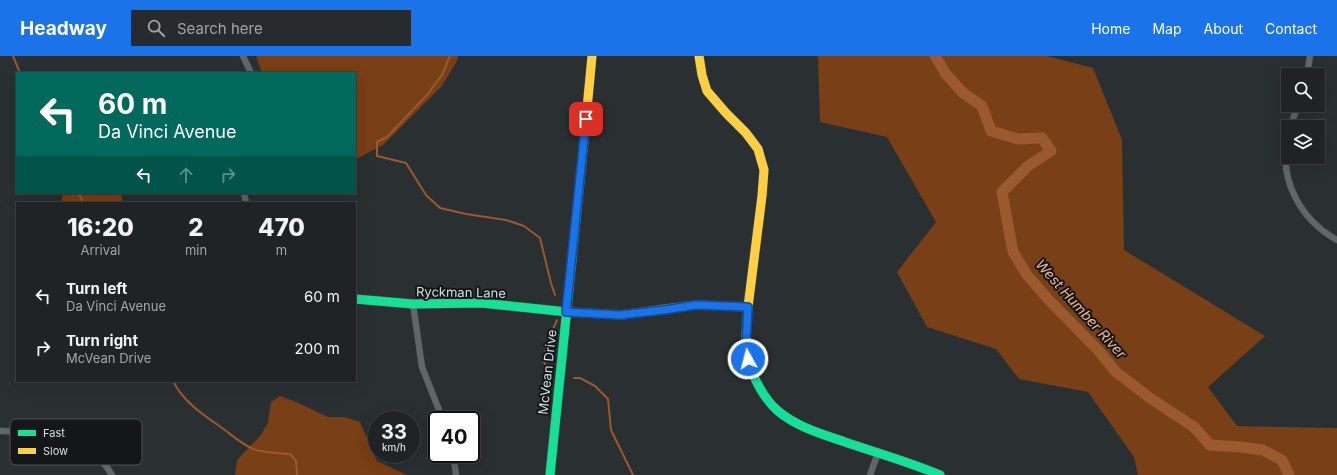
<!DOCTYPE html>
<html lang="en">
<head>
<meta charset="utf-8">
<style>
  body { margin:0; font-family:Inter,sans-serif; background:#282b2e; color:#f1f3f6; height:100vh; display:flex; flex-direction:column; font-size:15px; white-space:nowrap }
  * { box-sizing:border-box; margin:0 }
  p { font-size:13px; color:#a2a4a7 }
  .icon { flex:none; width:22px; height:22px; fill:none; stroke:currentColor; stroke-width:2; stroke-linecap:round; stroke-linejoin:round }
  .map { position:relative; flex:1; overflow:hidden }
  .sheet { position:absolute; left:16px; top:146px; width:340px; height:180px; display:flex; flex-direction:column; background:#202326; border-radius:0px; box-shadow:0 4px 16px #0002,0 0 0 1px #3d4043 }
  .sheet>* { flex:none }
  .banner { position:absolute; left:16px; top:16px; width:340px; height:122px; border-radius:0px; box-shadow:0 4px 16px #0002,0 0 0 1px #3d4043; background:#00695c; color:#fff; overflow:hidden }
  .fabs { position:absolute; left:1281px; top:12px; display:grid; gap:8px }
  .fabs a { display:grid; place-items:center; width:44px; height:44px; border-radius:0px; background:#202326; box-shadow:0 4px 16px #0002,0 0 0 1px #3d4043; font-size:20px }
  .speed { position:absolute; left:368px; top:355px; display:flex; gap:8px; font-size:20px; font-weight:700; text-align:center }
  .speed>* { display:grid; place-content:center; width:52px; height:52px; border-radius:50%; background:#202326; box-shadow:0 4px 16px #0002,0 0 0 1px #3d4043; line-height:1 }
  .speed small { font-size:10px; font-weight:400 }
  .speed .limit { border:2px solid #111; border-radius:6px; background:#fff; color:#111 }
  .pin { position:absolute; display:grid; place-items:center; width:34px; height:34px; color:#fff; margin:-17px; border-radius:8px; box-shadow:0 2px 6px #0006 }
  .me { position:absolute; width:44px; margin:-22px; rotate:353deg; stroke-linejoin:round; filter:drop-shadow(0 0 3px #0008) }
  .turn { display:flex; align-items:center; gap:14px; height:84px; padding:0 16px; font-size:18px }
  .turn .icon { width:52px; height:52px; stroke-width:2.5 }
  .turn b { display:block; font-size:28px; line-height:34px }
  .lanes { display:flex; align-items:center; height:38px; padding:0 16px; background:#0003; justify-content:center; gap:20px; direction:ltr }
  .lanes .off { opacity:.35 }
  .eta { display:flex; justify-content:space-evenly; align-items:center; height:68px; text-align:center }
  .eta b { font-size:24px; font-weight:800; line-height:28px }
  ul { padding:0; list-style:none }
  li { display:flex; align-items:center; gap:12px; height:52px; padding:0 16px }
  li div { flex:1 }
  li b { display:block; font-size:15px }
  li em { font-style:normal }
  header { display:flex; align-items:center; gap:24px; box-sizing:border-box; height:56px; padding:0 20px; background:#1a73e8; color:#fff }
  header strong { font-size:19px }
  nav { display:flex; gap:22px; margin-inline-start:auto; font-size:14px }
  .search { width:280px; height:36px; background:#282b2e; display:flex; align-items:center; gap:10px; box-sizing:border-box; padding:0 14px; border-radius:0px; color:#a2a4a7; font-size:15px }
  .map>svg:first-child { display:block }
  .green { fill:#793f16 }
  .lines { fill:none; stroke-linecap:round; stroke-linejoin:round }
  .stream { stroke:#9b592f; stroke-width:2 }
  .river { stroke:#9b592f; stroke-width:11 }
  .street-casing { stroke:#464b4e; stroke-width:7 }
  .fast-casing { stroke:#464b4e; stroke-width:10 }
  .slow-casing { stroke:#464b4e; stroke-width:10 }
  .street { stroke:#616668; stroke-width:6 }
  .fast { stroke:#16e098; stroke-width:9 }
  .slow { stroke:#ffcf43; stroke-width:9 }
  .route-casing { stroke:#114b97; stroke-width:10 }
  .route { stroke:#1a73e8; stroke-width:7 }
  .labels { text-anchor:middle; stroke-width:4; stroke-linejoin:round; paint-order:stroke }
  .street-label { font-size:13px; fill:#d8dfe2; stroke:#131719 }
  .water-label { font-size:14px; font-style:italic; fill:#f2b592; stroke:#131719 }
  .key { fill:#131719; stroke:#4e5355; stroke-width:1 }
  .key-label { font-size:11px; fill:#d8dfe2 }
</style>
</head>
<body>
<header>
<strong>Headway</strong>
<div class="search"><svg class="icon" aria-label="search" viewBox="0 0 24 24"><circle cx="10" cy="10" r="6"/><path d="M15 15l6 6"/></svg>Search here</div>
<nav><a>Home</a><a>Map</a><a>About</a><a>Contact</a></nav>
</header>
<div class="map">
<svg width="1337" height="419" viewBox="0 0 1337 419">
  <rect width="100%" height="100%" fill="#2a2f32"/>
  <!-- green -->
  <g class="green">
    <path d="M256,0H458L457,5L441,31L383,89L360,101L355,103V17H262Z"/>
    <path d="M818,0H1047L1093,12L1122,84L1124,194L1265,280L1208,331L1237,370L1337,372V419H1138L1134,401L1088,336L1019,323L996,293L927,271L897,216L936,166L887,81L820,66Z"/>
    <path d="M63,137H121L123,147H61Z"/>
    <path d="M280,340L294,345L328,361H344L360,366L377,405L407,419H235L237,404L260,380L268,367L271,346Z"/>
  </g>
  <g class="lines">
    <!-- stream -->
    <g class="stream">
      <path d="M13,0L20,17"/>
      <path d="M450,0L442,19L427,39L387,81L377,86V100L406,107L426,139L440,152L466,158L506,164L524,170L540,182L551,227L555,239"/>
      <path d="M78,137L84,147"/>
      <path d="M550,315L543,305L548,285L557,264"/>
      <path d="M574,322H580L595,330L608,343L611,374L633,419"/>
      <path d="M173,325C184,347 205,360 225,374C234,381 244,390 256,394C267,397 278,397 290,398L296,405L297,419"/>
    </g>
    <!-- river -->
    <path class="river" d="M935,0L946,18L963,37L982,50L991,75L1018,83L1042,82L1051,95L1028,110L1002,136L1013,196L1027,219L1048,243L1098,294L1116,316L1150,342L1194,371L1210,389L1241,391L1263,394L1282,404L1289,419"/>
    <!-- street casing -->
    <g class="street-casing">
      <g id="street">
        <path d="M243,0L251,17"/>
        <path d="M1307,19L1310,0"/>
        <path d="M1290,71L1298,49"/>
        <path d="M1288,82C1278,124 1301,164 1337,184"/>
        <path d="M244,137L246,147"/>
        <path d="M413,248L422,311L443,364"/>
        <path d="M0,375C42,376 88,378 112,419"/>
        <path d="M453,398L456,419"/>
        <path d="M870,419L878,397"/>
      </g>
    </g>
    <!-- fast casing -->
    <g class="fast-casing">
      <g id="fast">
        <path d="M355,243L413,248L481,247L567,256L621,259L696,249L748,251"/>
        <path d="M748,251C747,268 744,287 748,303C753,322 764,343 778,355C797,371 822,378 845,386C877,397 909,406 940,419"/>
        <path d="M550,419L583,95"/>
      </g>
    </g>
    <!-- slow casing -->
    <g class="slow-casing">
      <g id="slow">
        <path d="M699,0L702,19L707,35L726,57L746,77L758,93L764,114L762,140L748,251"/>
        <path d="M583,95L592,0"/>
      </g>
    </g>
    <!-- street -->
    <use href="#street" class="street"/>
    <!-- fast -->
    <use href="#fast" class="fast"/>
    <!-- slow -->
    <use href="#slow" class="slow"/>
  </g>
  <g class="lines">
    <!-- route casing -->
    <g class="route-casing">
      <path id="route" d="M586,63L566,256L620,259L664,254L696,249L748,251L746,290L748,303"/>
    </g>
    <!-- route -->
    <use href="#route" class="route"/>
  </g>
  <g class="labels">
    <!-- street labels -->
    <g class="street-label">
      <text transform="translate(461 236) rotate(1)" y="5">Ryckman Lane</text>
      <text transform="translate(547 316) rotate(-84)" y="5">McVean Drive</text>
    </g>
    <!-- water labels -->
    <g class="water-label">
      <text transform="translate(1081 253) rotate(48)" y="5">West Humber River</text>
    </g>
  </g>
  <!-- legend -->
  <rect x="10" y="363" width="132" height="46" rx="6" class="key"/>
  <rect x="18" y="374" width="18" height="6" fill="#16e098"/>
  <rect x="18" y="392" width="18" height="6" fill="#ffcf43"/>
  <g class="key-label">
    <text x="43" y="381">Fast</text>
    <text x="43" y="399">Slow</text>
  </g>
</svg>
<div class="fabs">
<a><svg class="icon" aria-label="search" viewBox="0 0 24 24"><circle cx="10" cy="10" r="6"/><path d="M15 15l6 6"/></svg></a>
<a><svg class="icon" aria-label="layers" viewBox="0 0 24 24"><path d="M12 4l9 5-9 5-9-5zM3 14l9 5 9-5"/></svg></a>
</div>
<div class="speed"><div>33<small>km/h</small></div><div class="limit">40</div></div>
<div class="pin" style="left:586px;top:63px;background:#d93025"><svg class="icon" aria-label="arrive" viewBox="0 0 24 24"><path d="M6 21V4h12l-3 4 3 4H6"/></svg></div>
<svg class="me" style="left:748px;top:303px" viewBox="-20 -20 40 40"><circle r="17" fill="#1a73e8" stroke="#fff" stroke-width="3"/><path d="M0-11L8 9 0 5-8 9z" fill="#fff"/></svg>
<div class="banner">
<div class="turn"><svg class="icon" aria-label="left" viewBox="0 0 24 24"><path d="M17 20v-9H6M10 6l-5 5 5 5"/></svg><div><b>60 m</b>Da Vinci Avenue</div></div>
<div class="lanes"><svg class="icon" aria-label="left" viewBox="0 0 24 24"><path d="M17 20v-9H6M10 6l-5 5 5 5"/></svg><svg class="icon off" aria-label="ahead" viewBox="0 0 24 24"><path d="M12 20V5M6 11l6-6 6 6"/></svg><svg class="icon off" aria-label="right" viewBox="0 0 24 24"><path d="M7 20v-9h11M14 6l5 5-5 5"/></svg></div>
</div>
<section class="sheet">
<div class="eta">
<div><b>16:20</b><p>Arrival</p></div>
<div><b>2</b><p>min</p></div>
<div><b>470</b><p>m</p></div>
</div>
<ul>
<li><svg class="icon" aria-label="left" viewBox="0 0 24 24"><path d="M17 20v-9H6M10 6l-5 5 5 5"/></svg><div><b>Turn left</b><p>Da Vinci Avenue</p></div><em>60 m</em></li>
<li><svg class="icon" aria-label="right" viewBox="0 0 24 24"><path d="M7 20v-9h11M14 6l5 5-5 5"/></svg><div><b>Turn right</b><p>McVean Drive</p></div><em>200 m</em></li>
</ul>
</section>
</div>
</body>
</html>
